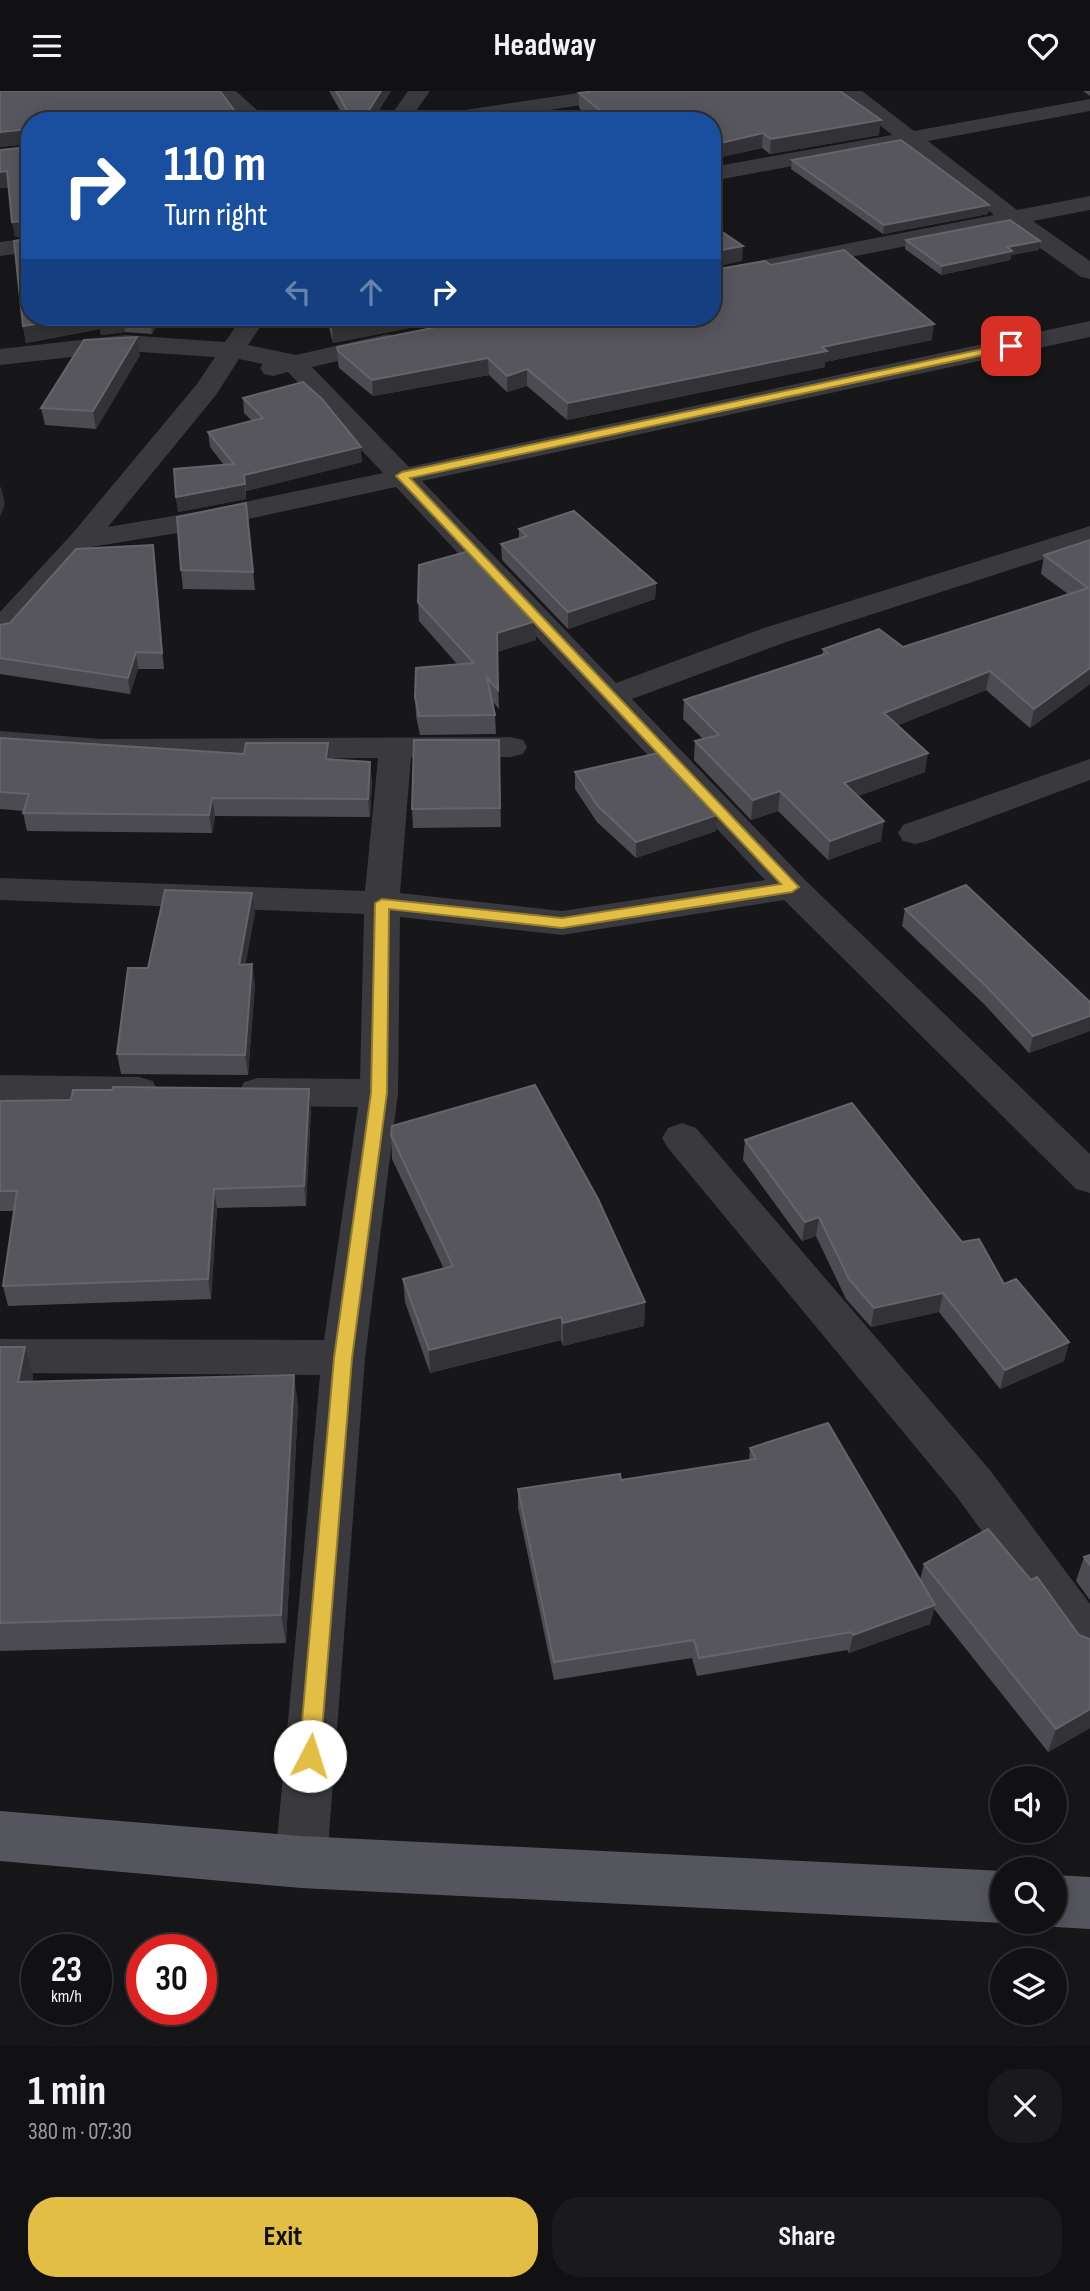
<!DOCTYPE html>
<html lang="en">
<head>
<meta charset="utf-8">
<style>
  body { margin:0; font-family:"Sofia Sans Condensed",sans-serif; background:#1a1a1c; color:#f1f3f6; height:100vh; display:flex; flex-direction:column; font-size:26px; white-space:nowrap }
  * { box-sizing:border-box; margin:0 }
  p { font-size:23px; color:#9c9da0 }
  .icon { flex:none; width:38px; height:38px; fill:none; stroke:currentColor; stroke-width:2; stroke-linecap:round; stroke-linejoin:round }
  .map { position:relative; height:1955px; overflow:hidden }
  .side { display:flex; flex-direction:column; background:#111113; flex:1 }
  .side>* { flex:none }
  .banner { position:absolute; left:21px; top:21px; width:700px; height:214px; border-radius:28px; box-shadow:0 4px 18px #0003,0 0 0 2px #303133; background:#1a4fa0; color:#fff; overflow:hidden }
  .fabs { position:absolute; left:990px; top:1675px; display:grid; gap:14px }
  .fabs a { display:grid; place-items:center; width:77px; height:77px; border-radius:50%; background:#111113; box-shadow:0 4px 18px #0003,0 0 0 2px #303133; font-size:35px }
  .speed { position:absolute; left:21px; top:1843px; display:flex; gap:14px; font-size:35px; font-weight:700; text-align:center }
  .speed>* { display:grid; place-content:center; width:91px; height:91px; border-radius:50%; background:#111113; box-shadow:0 4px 18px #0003,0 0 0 2px #303133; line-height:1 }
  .speed small { font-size:18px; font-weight:400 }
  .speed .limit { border:10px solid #d22; background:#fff; color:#111 }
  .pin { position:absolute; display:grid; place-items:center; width:60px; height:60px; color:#fff; margin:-30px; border-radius:14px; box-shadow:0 4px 10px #0006 }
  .me { position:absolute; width:77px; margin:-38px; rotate:5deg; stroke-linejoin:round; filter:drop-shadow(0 0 5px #0008) }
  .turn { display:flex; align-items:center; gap:24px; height:147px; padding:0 28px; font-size:32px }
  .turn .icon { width:91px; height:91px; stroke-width:2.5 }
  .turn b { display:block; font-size:49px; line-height:60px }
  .lanes { display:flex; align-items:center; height:66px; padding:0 28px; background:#0003; justify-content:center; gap:35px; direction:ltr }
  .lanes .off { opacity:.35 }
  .round { display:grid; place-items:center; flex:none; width:74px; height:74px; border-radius:28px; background:#1a1a1c }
  .overview { display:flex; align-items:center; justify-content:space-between; height:119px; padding:0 28px }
  h1 { font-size:42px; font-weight:700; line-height:52px }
  .action { display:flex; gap:14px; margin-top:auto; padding:14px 28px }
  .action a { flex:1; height:80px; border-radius:28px; background:#e3be45; color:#111; font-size:28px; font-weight:700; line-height:80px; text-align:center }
  .action a+a { background:#1a1a1c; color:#f1f3f6 }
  header { display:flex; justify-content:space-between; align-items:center; height:91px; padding:0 28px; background:#111113; font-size:32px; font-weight:700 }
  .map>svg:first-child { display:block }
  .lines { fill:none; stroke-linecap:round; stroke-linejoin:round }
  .minor { fill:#39393e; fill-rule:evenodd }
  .major { fill:#55565d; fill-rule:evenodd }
  .wall { fill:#4c4b51 }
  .shaded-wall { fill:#333236 }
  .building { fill:#56565c; stroke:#64646a; stroke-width:2 }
  .route { fill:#e3be45; stroke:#947c2d; stroke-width:2 }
</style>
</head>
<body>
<header><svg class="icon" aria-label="menu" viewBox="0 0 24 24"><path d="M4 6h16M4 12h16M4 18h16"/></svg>Headway<svg class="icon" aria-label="heart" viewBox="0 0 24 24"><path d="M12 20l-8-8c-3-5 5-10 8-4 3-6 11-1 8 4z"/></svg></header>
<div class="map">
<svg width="1090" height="1955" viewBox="0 0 1090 1955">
  <rect width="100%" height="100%" fill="#171719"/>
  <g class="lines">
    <!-- minor -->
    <g class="minor">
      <path d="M212,0H236L269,30H245Z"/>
      <path d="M408,0H430L409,30H387Z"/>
      <path d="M592,0H646L642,4L635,6L477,30H421L424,25L432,24Z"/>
      <path d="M838,0H862L914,40L1090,8V20L928,50L1017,119L1090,105V119L1033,130L1090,170V188L1081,186L1009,135L712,193V179L994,124L905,54L712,90V76L892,44Z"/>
      <path d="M30,147V161L0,165V151Z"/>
      <path d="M242,226H267L248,254L296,264L388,243L397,246L401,251L397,256L312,276L409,376L1090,230V246L422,390L616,592L764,537L1090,435V453L786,551L632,608L804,788L1090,1063V1102L1076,1098L784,809L562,844L400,826L398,1002L365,1267L327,1771L320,1789L301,1797L282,1789L275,1771L320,1284L0,1282V1248L324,1249L358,1016L258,1015L244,1011L239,1001L244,991L258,987L360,988L364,823L0,809V787L365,800L378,667L100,668L0,660V640L100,648L511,646L523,649L527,656L523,663L511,666H411L400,802L562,820L765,789L396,396L202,438L91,456L11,546L0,548V521L72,443L197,293L215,266L125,260L0,274V258L125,244L225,251ZM239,268L263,273L260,277L264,283L273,285L288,281L383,382L202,420L108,436L216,304Z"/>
      <path d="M1090,668V689L927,750L915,753L903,750L898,742L903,734Z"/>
      <path d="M0,984L139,986L153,990L158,1000L153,1010L139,1014L0,1012Z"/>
      <path d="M682,1032L696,1037L989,1378L1090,1513V1573L1073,1566L957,1406L668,1057L662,1047L668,1037Z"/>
    </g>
    <!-- major -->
    <g class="major">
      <path d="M0,1720L301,1745L1003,1780V1830H1007L1003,1832L301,1797L0,1770Z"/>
      <path d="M1055,1784L1090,1786V1838L1055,1836L1041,1830H1055Z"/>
    </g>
  </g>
  <!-- wall -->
  <g class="wall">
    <path d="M0,0L30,30L162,226L152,243L125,241L101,244L100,238L26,252L23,235L29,144L15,146L9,96L0,97V59L29,56V53L0,56Z"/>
    <path d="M329,0H391L372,30H346Z"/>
    <path d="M1083,0H1090V5Z"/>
    <path d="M579,2L879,44L770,63L762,57L712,68V30L594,29L579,17Z"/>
    <path d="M792,69L989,114L988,123L883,143L791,78Z"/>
    <path d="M906,149L1039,159L1011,164L1010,169L941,184L905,158Z"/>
    <path d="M771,174L932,249L825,271V276L567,329L527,295L507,301L489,284L373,305L339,277L338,272L337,256Z"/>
    <path d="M326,226H465L333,252Z"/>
    <path d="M140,264L96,338L45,334L41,317Z"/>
    <path d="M243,307L362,371L246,400V408L178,421L176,406L224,374L210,356L208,341L252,330L244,322Z"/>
    <path d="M246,412L255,499L183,498L181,479Z"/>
    <path d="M519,438L656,492L655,508L568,538L502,469L501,453L519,448Z"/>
    <path d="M1090,449V593L1030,637L986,599L898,634L925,681L858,705L881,750L828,769L778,720L751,729L694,669L695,650L703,648L683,628L684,609L822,564L823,558L903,556L1068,503L1041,483L1044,464Z"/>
    <path d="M155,470L164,578H138L130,603L0,583V534L10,532Z"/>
    <path d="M418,511L536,549L497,561L499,618L493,611L495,624L496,643L420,644L416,625L415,606L458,574L419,530Z"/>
    <path d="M0,647L244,663L328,652L330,668L372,689L370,726L215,725L212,742L27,740L23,722L24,720L0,718Z"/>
    <path d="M499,649L501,736L413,737L412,718Z"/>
    <path d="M575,681L716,740L636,767L597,731L575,698Z"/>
    <path d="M905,818L1090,911V940L1029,962L984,913L902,835Z"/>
    <path d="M255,821L245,874L255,893L248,984L121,983L117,963L148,877Z"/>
    <path d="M309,998L311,1018L306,1115L217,1117L211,1208L8,1215L3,1195L14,1120H0V1010L71,1009Z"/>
    <path d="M391,1044L645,1211L644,1235L563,1255L561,1249L430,1282L405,1211L403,1188L444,1178L392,1068Z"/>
    <path d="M745,1049L962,1151L1004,1193L1069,1251L1064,1270L1000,1298L939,1221L871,1236L846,1208L816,1145L802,1150L743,1069Z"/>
    <path d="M0,1256H25L33,1285L32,1291L298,1313L286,1552L0,1560Z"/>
    <path d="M750,1357L920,1489L924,1473L1031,1489L1079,1544L1090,1548V1637L1048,1661L934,1518L930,1533L849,1562L847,1559L697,1585L692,1567L554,1589L518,1417V1398L621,1389L749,1369Z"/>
    <path d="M1084,1466L1090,1474V1509L1076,1490Z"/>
  </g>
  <!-- shaded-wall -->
  <g class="shaded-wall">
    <path d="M381,0H391L372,30H362Z"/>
    <path d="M881,29L879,44L770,63L771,48Z"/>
    <path d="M29,38L30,53L0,56V41Z"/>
    <path d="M763,42L762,57L712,68V54Z"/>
    <path d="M7,80L10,95L0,97V81Z"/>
    <path d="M989,114L988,123L883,143L884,134Z"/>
    <path d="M27,129L30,144L15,146L12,131Z"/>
    <path d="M1040,150L1039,159L1011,164L1010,169L941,184L942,175L1007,156Z"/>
    <path d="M743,155L742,170L712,177V161Z"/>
    <path d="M78,226H123L125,241L101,244L100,238L26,252L23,235Z"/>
    <path d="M151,226H162L152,243L150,227Z"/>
    <path d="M384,226H465L333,252L332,236Z"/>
    <path d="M934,233L932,249L825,271V276L567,329L568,312Z"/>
    <path d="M137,246L140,264L96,338L93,320Z"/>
    <path d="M488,267L489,284L373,305L372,289Z"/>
    <path d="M527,278V295L507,301V285Z"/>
    <path d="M361,356L362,371L246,400L244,384Z"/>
    <path d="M245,393L246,408L178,421L176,406Z"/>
    <path d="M1,395L5,413L0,426V398Z"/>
    <path d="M153,454L155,470L164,578L162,562Z"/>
    <path d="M656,492L655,508L568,538V521Z"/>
    <path d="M536,530V549L497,561V542Z"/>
    <path d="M136,561L138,578L130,603L128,587Z"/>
    <path d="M1090,577V593L1030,637L1034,618Z"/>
    <path d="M990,580L986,599L882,641L884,622Z"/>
    <path d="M328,652L330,670L326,668Z"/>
    <path d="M928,662L925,681L841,711L844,692Z"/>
    <path d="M370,671L372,689L370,726L368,708Z"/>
    <path d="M780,700L778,720L751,729L753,709Z"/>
    <path d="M212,707L215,725L212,742L209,724Z"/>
    <path d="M717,724L716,740L636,767V751Z"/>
    <path d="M884,730L881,750L828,769L830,750Z"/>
    <path d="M252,802L255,821L242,893L239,874Z"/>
    <path d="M252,873L255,893L248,984L245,964Z"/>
    <path d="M1090,925V940L1029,962L1033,945Z"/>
    <path d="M309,998L311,1018L306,1115L304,1095Z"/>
    <path d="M214,1098L217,1117L211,1208L208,1188Z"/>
    <path d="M819,1126L816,1145L802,1150L805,1131Z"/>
    <path d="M943,1202L939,1221L871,1236L874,1217Z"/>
    <path d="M645,1211L644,1235L563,1255V1232Z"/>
    <path d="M561,1226V1249L430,1282L429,1259Z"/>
    <path d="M1069,1251L1064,1270L1000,1298L1005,1279Z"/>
    <path d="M25,1256L33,1285L27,1321L18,1291Z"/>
    <path d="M294,1284L298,1313L286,1552L281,1524Z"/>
    <path d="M935,1514L930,1533L849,1562L853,1544Z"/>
    <path d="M1090,1618V1637L1048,1661L1056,1638Z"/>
  </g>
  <!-- building -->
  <g class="building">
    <path d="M0,0H220L242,30H30V131L27,129L12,131L7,80L0,81V59L29,56V38L0,41Z"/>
    <path d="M336,0H381L362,30H353Z"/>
    <path d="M596,0H840L881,29L771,48L763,42L712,54V30H591L609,27L579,2Z"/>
    <path d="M901,49L989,114L884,134L792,69Z"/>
    <path d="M1010,129L1040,150L1007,156L1012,160L942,175L906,149Z"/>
    <path d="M712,134L743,155L712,161Z"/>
    <path d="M30,136V226H78L23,235L14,150L29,147Z"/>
    <path d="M844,159L934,233L822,256L827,260L568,312L527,278L507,285L488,267L372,289L338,260L337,256L487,226H712V179L765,170L771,174Z"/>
    <path d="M100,226H118L99,228Z"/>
    <path d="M329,226H384L332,236Z"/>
    <path d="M137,246L93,320L41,317L84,249Z"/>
    <path d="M303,291L322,308L361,356L244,384L245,393L176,406L174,378L234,373L208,341L263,327L243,307Z"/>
    <path d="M246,412L253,481L181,479L177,426Z"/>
    <path d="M574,420L656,492L568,521L501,453L527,445L519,438Z"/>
    <path d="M1090,449V577L1034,618L990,580L884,622L928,662L844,692L884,730L830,750L780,700L753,709L695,650L719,644L684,609L828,562L823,558L879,538L903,556L1088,497L1044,464Z"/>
    <path d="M153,454L162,562L136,561L128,587L0,567V534L10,532L76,458Z"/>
    <path d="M469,460L536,530L497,542L498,599L487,587L495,624L419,625L415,606L416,577L474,572L418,511L419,474Z"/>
    <path d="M0,647L244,663L246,652H328L326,668L370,671L368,708L212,707L209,724L23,722L29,703L0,701Z"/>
    <path d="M414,649H499L500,717L412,718Z"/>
    <path d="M658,662L717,724L636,751L597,714L575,681Z"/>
    <path d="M966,794L1090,911V925L1033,945L987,896L905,818Z"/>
    <path d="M165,799L252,802L239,874L252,873L245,964L117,963L128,877H148Z"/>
    <path d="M535,994L598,1108L645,1211L563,1232L561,1226L429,1259L403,1188L453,1175L391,1044L392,1035Z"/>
    <path d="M113,996L309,998L304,1095L214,1098L208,1188L3,1195L17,1100H0V1010L71,1009L73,999H112Z"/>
    <path d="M852,1012L962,1151L979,1148L1004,1193L1016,1188L1069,1251L1005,1279L943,1202L874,1217L849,1188L819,1126L805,1131L745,1049Z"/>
    <path d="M0,1256H25L18,1291L294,1284L281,1524L0,1532Z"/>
    <path d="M828,1332L935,1514L853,1544L851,1541L699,1567L694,1549L554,1571L518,1398L620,1383L621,1389L756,1368L750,1357Z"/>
    <path d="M988,1438L1031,1489L1037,1486L1079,1544L1090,1548V1618L1056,1638L924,1473Z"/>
    <path d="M1090,1464V1474L1084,1466Z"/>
  </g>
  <!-- route -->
  <path class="route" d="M1011,252L1016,255L1015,257L410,387L799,796L792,801L562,837L389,818L387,1002L352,1267L320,1665L317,1672L310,1674L302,1672L299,1665L334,1267L371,1002L375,812L382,808L562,827L781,793L396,385L402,381Z"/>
</svg>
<div class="fabs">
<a><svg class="icon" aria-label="sound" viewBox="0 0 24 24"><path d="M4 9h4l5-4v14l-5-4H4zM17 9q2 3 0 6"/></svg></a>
<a><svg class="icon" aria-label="search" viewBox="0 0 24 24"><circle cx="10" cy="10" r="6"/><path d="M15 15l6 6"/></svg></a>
<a><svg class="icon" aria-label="layers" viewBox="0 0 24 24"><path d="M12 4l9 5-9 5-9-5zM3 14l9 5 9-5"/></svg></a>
</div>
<div class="speed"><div>23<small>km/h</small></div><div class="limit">30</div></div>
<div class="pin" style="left:1011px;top:255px;background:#d93025"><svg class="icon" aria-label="arrive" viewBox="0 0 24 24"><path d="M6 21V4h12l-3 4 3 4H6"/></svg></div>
<svg class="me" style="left:310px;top:1665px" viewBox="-20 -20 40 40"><circle r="19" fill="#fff"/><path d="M0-13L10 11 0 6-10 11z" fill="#e3be45"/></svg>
<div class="banner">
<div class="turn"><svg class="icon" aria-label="right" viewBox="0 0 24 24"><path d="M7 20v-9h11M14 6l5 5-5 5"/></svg><div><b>110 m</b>Turn right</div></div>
<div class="lanes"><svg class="icon off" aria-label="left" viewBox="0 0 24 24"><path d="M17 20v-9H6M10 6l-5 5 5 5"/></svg><svg class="icon off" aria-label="ahead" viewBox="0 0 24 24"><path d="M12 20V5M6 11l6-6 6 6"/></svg><svg class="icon" aria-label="right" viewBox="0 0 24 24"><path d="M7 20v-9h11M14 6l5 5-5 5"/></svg></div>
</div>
</div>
<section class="side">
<div class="overview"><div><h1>1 min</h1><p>380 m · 07:30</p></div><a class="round"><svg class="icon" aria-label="close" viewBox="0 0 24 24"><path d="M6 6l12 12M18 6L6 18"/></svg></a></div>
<div class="action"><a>Exit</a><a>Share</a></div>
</section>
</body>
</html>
